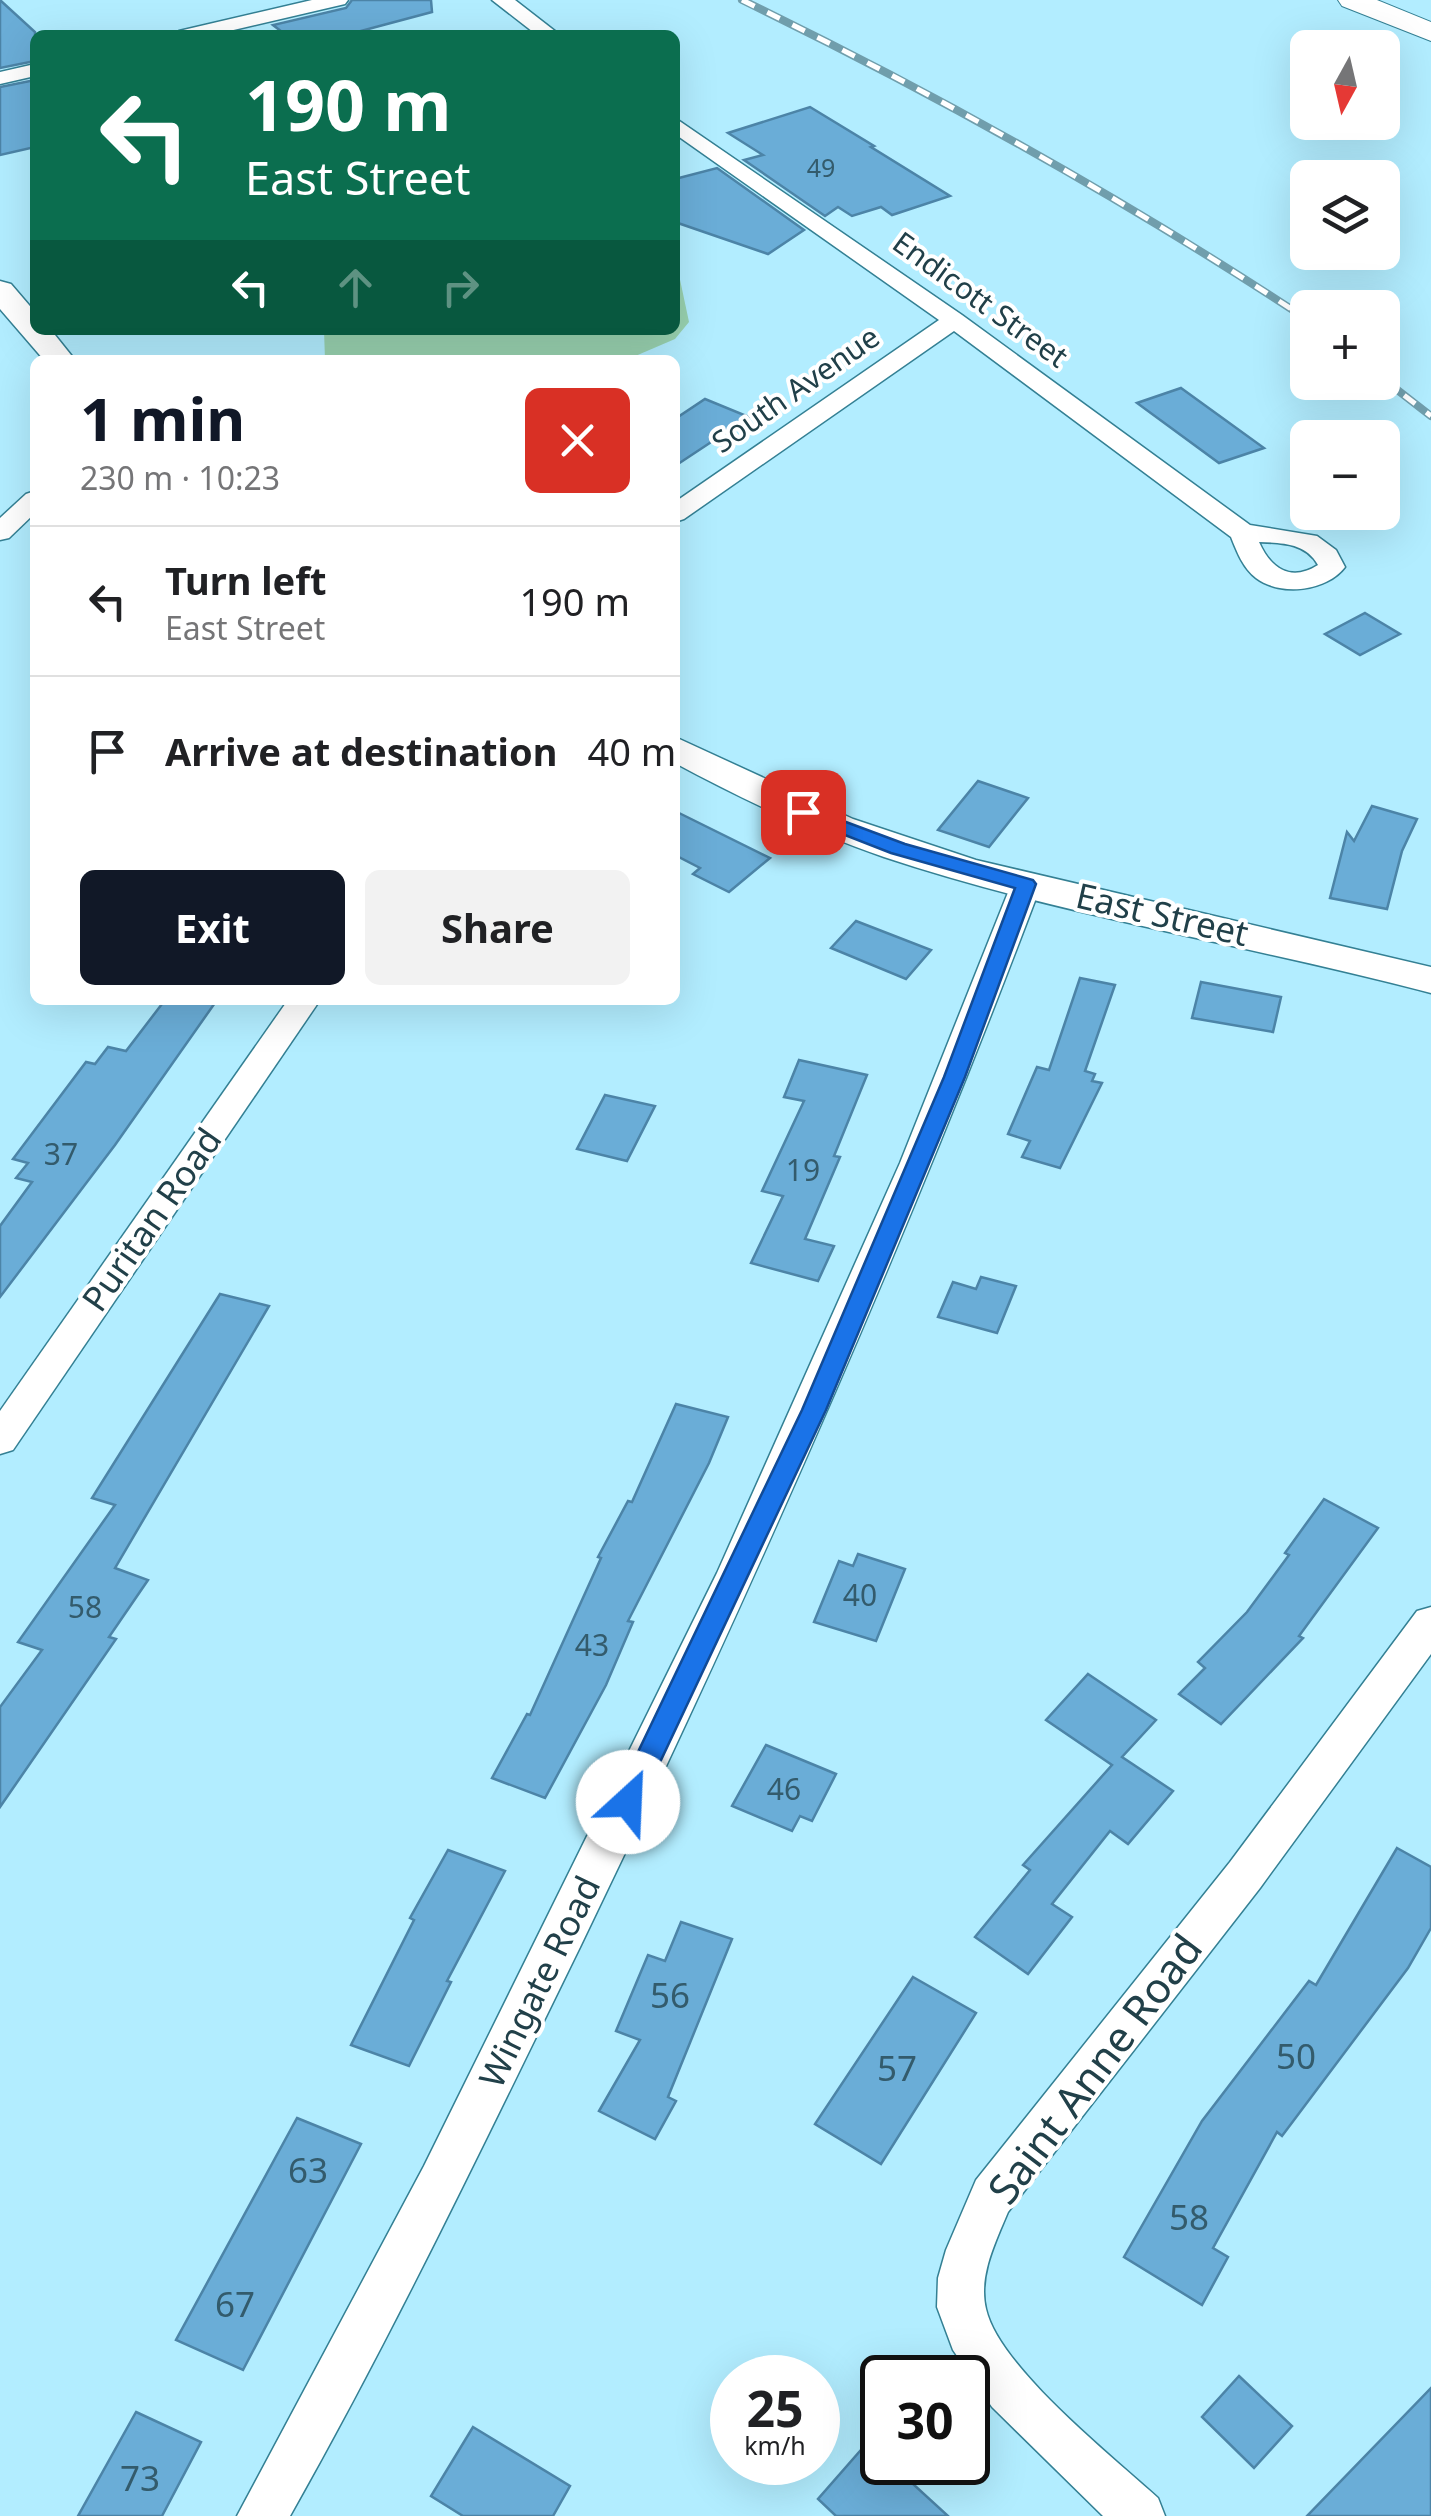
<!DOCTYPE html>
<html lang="en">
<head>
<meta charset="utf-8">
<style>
  body { margin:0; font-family:"Noto Sans",sans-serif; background:#f2f2f2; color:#202124; height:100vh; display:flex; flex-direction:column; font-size:38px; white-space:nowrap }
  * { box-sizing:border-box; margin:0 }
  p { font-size:32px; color:#757577 }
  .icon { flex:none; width:55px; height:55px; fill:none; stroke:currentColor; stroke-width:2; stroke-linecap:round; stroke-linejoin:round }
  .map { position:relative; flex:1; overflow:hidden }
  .details { position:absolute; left:30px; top:355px; width:650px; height:650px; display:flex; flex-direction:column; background:#fff; border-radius:15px; box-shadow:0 10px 40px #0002 }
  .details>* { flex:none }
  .top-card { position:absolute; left:30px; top:30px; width:650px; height:305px; border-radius:15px; box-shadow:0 10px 40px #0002; background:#0b6e4f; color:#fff; overflow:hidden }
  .needle { width:65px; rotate:188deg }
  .fabs { position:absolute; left:1290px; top:30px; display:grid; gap:20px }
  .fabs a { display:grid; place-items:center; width:110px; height:110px; border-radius:15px; background:#fff; box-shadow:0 10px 40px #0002; font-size:50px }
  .speed { position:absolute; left:710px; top:2355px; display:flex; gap:20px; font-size:50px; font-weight:700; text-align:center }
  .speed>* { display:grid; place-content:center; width:130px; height:130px; border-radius:50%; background:#fff; box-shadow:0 10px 40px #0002; line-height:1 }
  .speed small { font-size:25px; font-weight:400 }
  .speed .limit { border:5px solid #111; border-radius:15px; background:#fff; color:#111 }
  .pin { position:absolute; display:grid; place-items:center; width:85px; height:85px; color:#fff; margin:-42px; border-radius:20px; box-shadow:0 5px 15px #0006 }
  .me { position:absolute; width:110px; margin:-55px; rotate:25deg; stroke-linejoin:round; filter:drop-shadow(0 0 8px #0008) }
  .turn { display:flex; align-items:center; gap:35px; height:210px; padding:0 50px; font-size:45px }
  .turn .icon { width:130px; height:130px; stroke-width:2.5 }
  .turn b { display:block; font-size:70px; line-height:85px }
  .lanes { display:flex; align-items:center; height:95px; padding:0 50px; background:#0003; justify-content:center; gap:50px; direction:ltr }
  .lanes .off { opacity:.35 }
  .round { display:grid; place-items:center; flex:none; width:105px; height:105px; border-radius:15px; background:#f2f2f2 }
  .overview { display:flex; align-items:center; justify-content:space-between; height:170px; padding:0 50px }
  h1 { font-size:60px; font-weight:700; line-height:75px; color:#111827 }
  .primary-button { display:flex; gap:20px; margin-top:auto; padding:20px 50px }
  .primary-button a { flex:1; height:115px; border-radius:15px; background:#111827; color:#fff; font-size:40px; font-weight:700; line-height:115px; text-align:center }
  .primary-button a+a { background:#f2f2f2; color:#202124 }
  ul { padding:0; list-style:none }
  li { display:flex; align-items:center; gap:30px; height:150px; padding:0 50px; border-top:2px solid #e0e0e0 }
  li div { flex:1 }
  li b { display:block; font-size:38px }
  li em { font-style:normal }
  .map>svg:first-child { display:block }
  .green { fill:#98d1af }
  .building { fill:#6aadd7; stroke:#4c84a7; stroke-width:2.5 }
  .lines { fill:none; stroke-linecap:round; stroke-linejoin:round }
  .minor-casing { stroke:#348094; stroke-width:3 }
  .tertiary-casing { stroke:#348094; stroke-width:3 }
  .secondary-casing { stroke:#348094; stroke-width:2 }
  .minor { fill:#fff; fill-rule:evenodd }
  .tertiary { fill:#fff; fill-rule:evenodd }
  .secondary { fill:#fff; fill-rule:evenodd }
  .rail-casing { stroke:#709eac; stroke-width:8 }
  .rail { stroke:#fff; stroke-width:5; stroke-dasharray:14; stroke-linecap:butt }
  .route { fill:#1a73e8; stroke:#114b97; stroke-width:2.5 }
  .labels { text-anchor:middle; stroke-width:8; stroke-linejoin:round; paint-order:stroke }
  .far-number-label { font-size:25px; fill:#335b6c }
  .far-street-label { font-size:30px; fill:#214049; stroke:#fff }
  .number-label { font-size:30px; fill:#335b6c }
  .street-label { font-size:35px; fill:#214049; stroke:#fff }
  .near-number-label { font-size:35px; fill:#335b6c }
  .near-street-label { font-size:42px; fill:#214049; stroke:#fff }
</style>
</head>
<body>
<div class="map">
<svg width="1431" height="2516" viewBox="0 0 1431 2516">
  <rect width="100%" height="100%" fill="#b2edff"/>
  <!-- green -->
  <path class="green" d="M675,256L689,322L675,339L626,360H325L324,330H675Z"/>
  <!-- building -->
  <g class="building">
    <path d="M0,0L35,32V61L0,68Z"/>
    <path d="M352,0H431L432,12L346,35H286L273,25L346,8Z"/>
    <path d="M35,80V147L0,155V87Z"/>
    <path d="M810,107L874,146L871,147L950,196L892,215L881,207L852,216L838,207L825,216L744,160L763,155L728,133Z"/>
    <path d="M717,168L804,230L768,254L675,222V179Z"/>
    <path d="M1181,388L1264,448L1219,463L1137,403Z"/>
    <path d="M705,399L749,417L675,466V419Z"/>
    <path d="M1365,613L1400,634L1360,655L1325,634Z"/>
    <path d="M978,781L1028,798L989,847L938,830Z"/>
    <path d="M1372,806L1417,819L1402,851L1387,909L1330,898L1347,832L1354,841Z"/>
    <path d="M675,811L770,858L729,892L693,874L700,868L675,855Z"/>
    <path d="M856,921L931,950L906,979L831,948Z"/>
    <path d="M1080,978L1115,985L1085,1071L1095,1074L1092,1081L1102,1083L1060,1168L1022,1157L1030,1141L1008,1134L1037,1067L1049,1070Z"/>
    <path d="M1201,982L1281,997L1273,1032L1192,1018Z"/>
    <path d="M165,1000H217L115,1145L0,1297V1226L32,1182L16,1178L28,1163L13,1159L86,1062L95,1064L108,1047L126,1051Z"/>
    <path d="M799,1060L867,1075L834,1156L840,1157L805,1239L834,1246L818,1281L751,1263L783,1196L762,1191L804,1101L784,1097Z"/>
    <path d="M605,1095L655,1106L627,1161L577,1149Z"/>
    <path d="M981,1277L1016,1286L997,1333L938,1317L953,1282L976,1289Z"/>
    <path d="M220,1294L269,1306L115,1568L148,1580L109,1637L116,1639L0,1807V1707L42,1650L18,1642L115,1505L92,1498Z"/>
    <path d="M676,1404L728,1417L709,1463L628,1621L633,1622L606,1685L545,1798L492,1778L527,1714L530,1715L601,1558L598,1557L628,1501L632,1502Z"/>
    <path d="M1324,1499L1378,1528L1299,1636L1303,1638L1221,1724L1179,1694L1205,1668L1198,1662L1247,1612L1289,1555L1285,1553Z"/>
    <path d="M858,1554L905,1569L876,1641L814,1622L839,1561L853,1566Z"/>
    <path d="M1088,1674L1156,1720L1122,1757L1173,1791L1128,1844L1110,1831L1052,1904L1072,1917L1028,1974L975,1937L1030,1870L1023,1865L1112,1765L1046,1720Z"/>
    <path d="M766,1745L836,1774L812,1821L800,1816L792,1831L732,1806Z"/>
    <path d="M1397,1848L1431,1867V1928L1408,1968L1282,2136L1277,2132L1213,2248L1228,2257L1202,2305L1124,2257L1202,2121L1309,1981L1316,1985Z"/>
    <path d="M448,1850L505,1871L447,1981L451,1982L409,2066L351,2045L414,1920L410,1918Z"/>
    <path d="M681,1922L732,1939L668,2097L676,2101L655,2139L599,2111L640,2040L616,2031L648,1955L665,1961Z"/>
    <path d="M913,1977L976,2013L881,2164L815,2124Z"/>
    <path d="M297,2118L361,2144L243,2370L176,2340Z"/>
    <path d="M1239,2376L1292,2426L1254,2468L1202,2417Z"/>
    <path d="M1431,2388V2516H1307Z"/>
    <path d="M136,2412L201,2442L162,2516H78Z"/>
    <path d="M473,2427L570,2486L553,2516H463L431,2496Z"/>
    <path d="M867,2443L882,2457V2462H889L948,2516H836L818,2499Z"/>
  </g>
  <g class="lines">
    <!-- minor casing -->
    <g class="minor-casing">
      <g id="minor">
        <path d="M312,0H348L345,4L212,35H176L179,31Z"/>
        <path d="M492,0H515L560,35H537Z"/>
        <path d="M35,64V76L0,84V72Z"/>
        <path d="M675,118L962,315L1250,525L1317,536L1336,550L1345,567C1327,591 1281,597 1256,578C1243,568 1237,552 1231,537L954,331L684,519L675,522V502L939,320L675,134ZM1259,542C1282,543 1306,543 1318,565C1291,582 1271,569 1259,542Z"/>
        <path d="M35,491V513L9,538L0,540V518L26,494Z"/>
        <path d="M1026,875L1037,878L1041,885C905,1246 749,1597 581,1945C487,2137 395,2330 290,2516H237L424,2166L717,1573L900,1163L1011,885L1015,878Z"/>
        <path d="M288,1000H320L13,1450L0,1454V1411Z"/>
        <path d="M1431,1607V1654L1260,1888L1008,2212C996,2241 978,2276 986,2309C999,2367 1113,2457 1158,2498L1165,2516H1103L992,2407L953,2350L937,2307L938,2278L946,2250L976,2180L1230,1862L1417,1611Z"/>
      </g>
    </g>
    <!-- tertiary casing -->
    <g class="tertiary-casing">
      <g id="tertiary">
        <path d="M0,281L11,284L35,312V330H51L75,360H44L0,309Z"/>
        <path d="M675,737L853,819L976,860L1431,967V993C1249,945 1062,916 884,857C811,832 742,799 675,763Z"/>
      </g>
    </g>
    <!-- secondary casing -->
    <g class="secondary-casing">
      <path id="secondary" d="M1338,0H1377L1431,22V41L1342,6Z"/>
    </g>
    <!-- minor -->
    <use href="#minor" class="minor"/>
    <!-- tertiary -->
    <use href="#tertiary" class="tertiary"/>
    <!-- secondary -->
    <use href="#secondary" class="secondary"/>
    <!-- rail casing -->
    <g class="rail-casing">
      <g id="rail">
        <path d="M742,0C938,95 1126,200 1308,320"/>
        <path d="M1382,378L1431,416"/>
      </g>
    </g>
    <!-- rail -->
    <use href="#rail" class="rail"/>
  </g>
  <!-- route -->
  <path class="route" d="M803,806L905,844L1033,880L1036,884L965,1077L826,1410L637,1811L628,1814L618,1811L614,1802L802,1410L944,1077L1015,888L891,853L796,816V808Z"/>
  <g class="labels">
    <!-- far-number labels -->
    <g class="far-number-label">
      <text x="821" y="177">49</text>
    </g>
    <!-- far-street labels -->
    <g class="far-street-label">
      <text transform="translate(980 300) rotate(36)" y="10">Endicott Street</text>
      <text transform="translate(796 390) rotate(-35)" y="10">South Avenue</text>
    </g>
    <!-- number labels -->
    <g class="number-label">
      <text x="61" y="1165">37</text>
      <text x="803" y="1181">19</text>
      <text x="860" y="1606">40</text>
      <text x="85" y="1618">58</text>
      <text x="592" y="1656">43</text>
      <text x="784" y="1800">46</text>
    </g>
    <!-- street labels -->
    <g class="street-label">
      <text transform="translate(1162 915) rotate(13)" y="12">East Street</text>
      <text transform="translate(152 1220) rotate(-55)" y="12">Puritan Road</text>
      <text transform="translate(540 1982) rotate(-64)" y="12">Wingate Road</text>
    </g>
    <!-- near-number labels -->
    <g class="near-number-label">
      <text x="670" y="2008">56</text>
      <text x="1296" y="2069">50</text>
      <text x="897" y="2081">57</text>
      <text x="308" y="2183">63</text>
      <text x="1189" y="2230">58</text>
      <text x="235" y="2317">67</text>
      <text x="140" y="2491">73</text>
    </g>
    <!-- near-street labels -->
    <g class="near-street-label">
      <text transform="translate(1095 2069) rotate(-53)" y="15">Saint Anne Road</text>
    </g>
  </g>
</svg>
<div class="fabs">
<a><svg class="needle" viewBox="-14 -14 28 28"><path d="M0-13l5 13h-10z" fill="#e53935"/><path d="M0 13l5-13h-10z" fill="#757577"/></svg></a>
<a><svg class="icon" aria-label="layers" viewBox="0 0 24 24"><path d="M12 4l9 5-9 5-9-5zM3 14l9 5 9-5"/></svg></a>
<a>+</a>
<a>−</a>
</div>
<div class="speed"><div>25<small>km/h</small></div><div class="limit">30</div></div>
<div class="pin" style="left:803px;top:812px;background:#d93025"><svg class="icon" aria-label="arrive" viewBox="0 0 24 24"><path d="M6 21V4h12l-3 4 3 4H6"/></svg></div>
<svg class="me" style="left:628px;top:1802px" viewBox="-20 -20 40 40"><circle r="19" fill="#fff"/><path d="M0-13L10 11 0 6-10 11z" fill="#1a73e8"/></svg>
<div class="top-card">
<div class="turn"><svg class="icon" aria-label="left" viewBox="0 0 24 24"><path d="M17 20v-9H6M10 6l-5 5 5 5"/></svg><div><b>190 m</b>East Street</div></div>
<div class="lanes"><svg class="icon" aria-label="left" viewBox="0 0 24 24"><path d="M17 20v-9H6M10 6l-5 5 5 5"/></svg><svg class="icon off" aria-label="ahead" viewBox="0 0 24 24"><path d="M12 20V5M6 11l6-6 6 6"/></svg><svg class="icon off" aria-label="right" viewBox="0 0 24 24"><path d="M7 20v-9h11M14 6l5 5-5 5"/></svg></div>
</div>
<section class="details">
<div class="overview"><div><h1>1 min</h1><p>230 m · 10:23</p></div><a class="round" style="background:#d93025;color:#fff"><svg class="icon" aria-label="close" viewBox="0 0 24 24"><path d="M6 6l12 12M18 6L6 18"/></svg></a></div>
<ul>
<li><svg class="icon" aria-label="left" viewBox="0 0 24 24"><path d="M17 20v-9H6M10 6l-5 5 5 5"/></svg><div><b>Turn left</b><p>East Street</p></div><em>190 m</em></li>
<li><svg class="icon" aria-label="arrive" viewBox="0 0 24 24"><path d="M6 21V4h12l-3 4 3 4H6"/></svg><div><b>Arrive at destination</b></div><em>40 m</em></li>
</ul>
<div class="primary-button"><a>Exit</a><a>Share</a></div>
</section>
</div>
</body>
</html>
